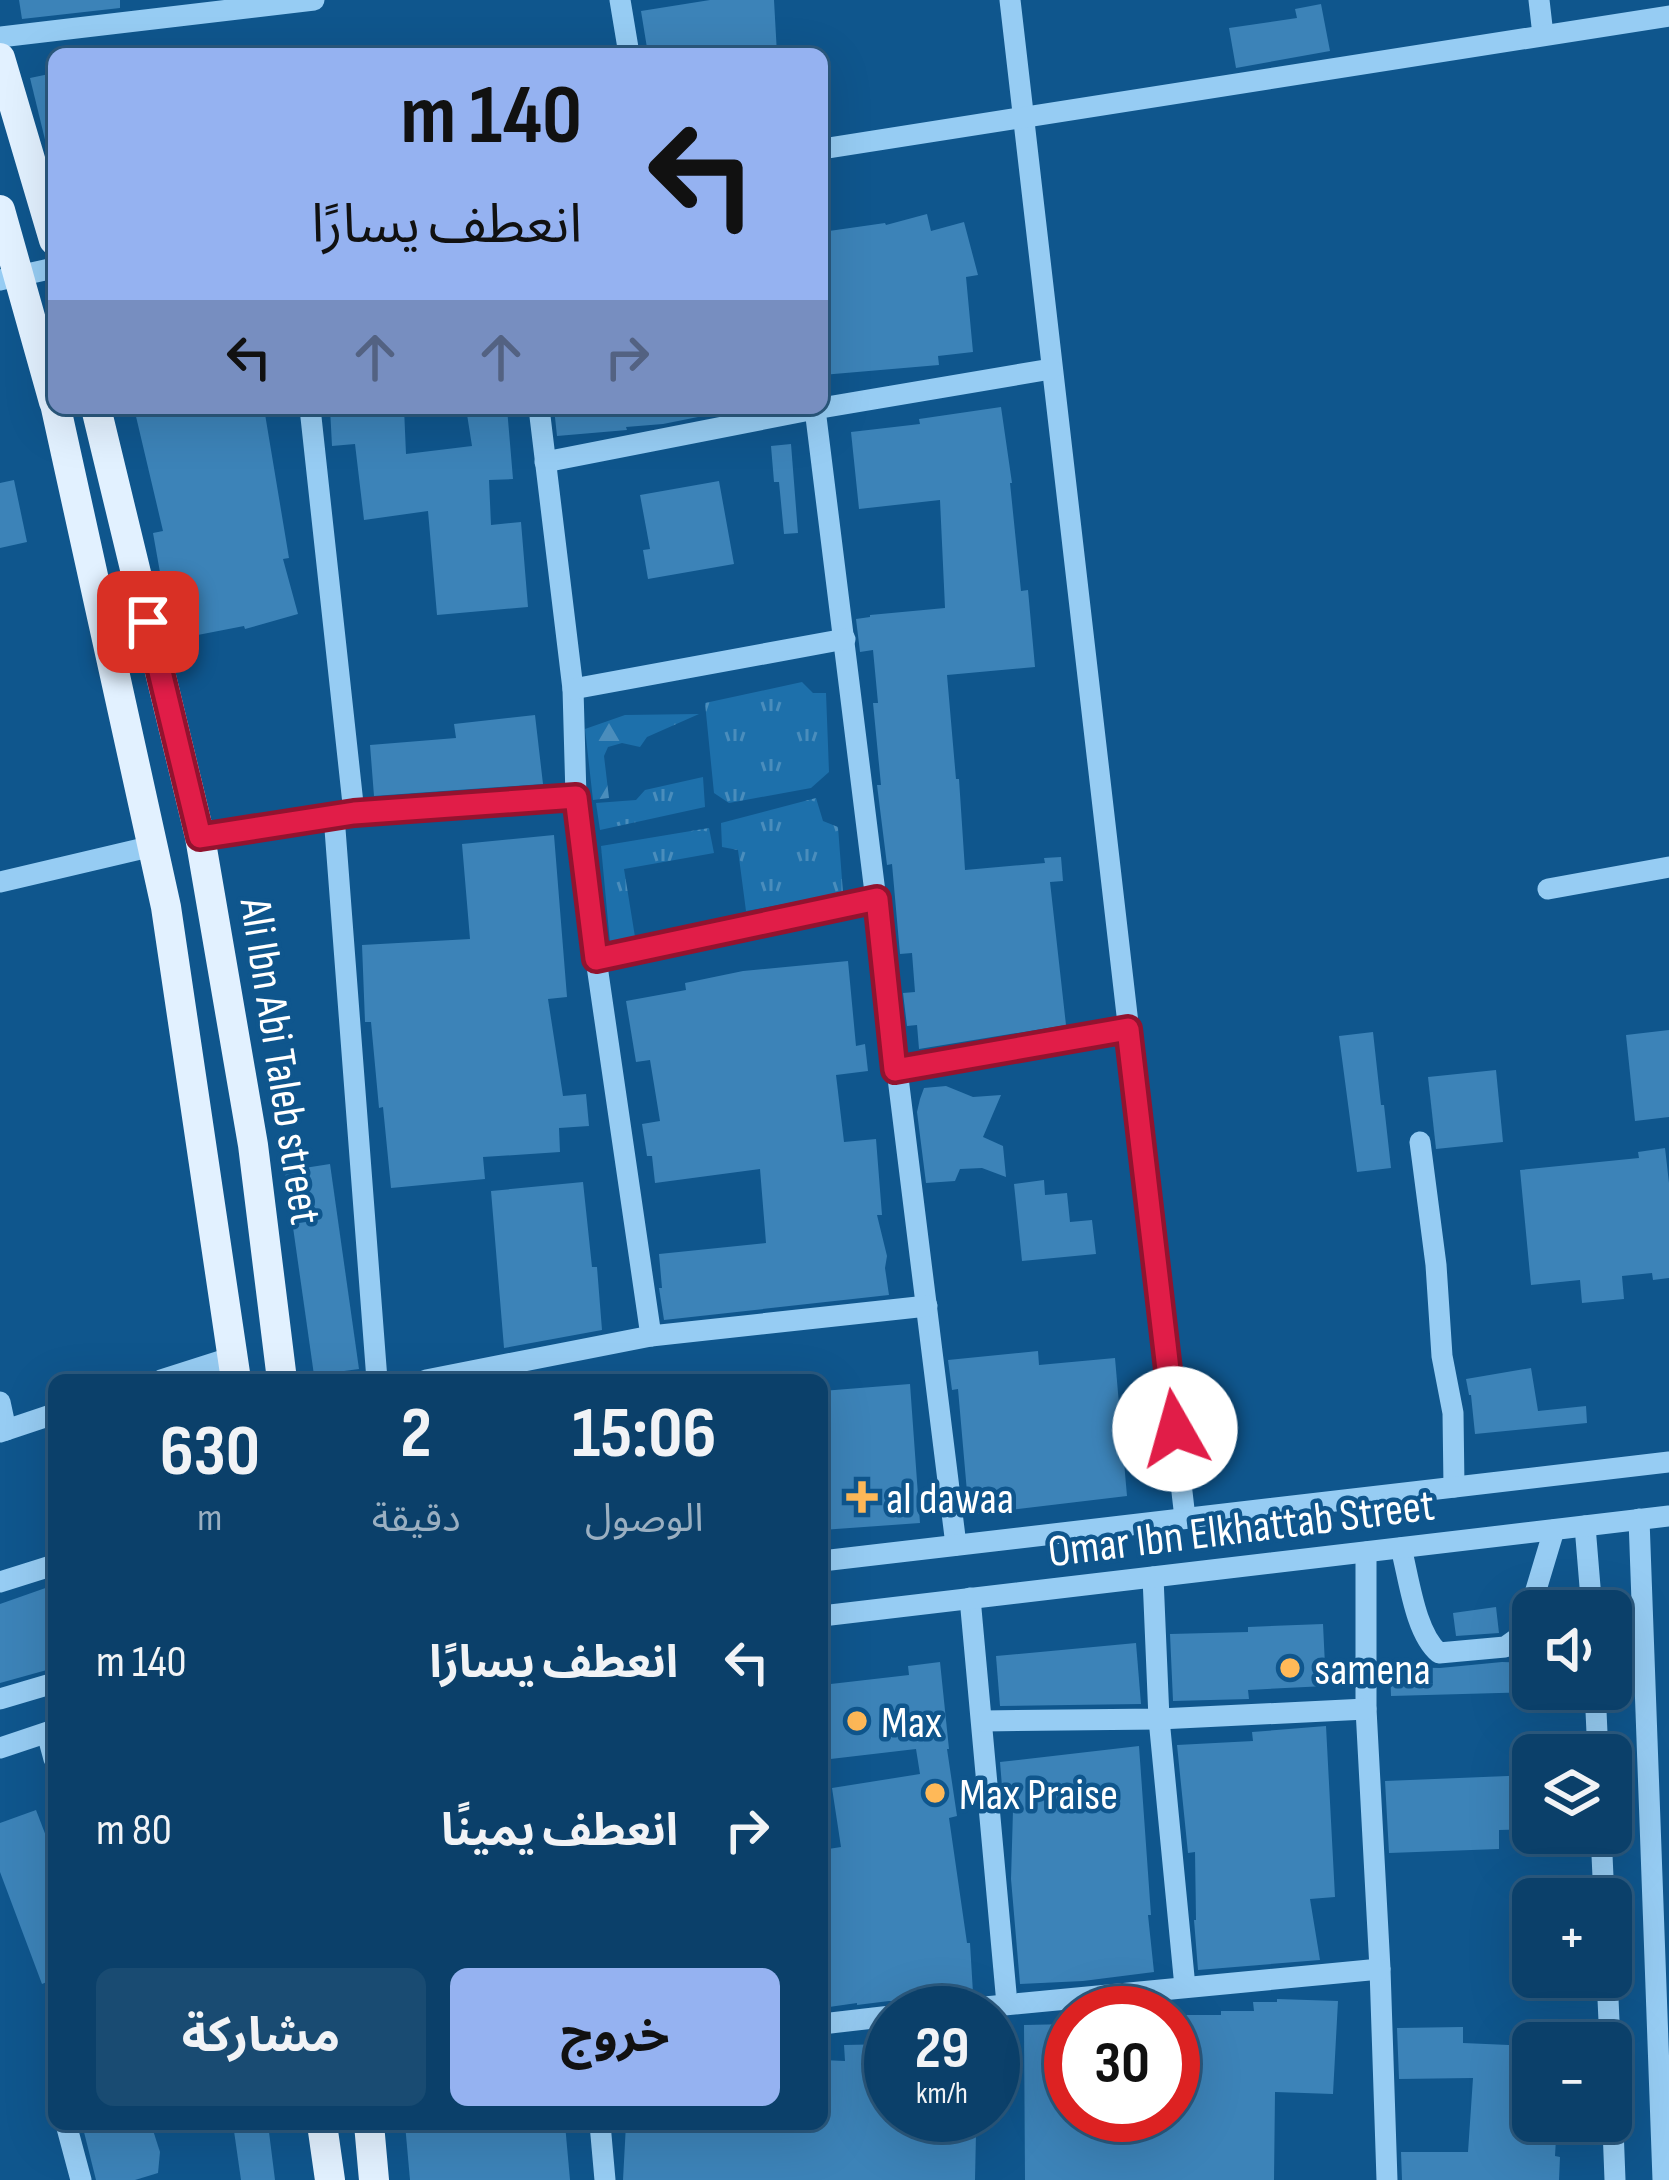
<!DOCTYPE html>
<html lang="ar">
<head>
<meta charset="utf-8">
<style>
  body { margin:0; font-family:"Sofia Sans Condensed","Noto Sans Arabic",sans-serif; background:#194b72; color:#f1f3f6; direction:rtl; height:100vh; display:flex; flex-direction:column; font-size:45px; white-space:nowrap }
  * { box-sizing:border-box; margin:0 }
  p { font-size:39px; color:#9aafc1 }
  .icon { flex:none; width:66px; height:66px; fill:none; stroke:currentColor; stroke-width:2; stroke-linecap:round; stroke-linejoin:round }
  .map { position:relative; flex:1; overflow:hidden; direction:ltr }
  .sheet { position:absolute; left:48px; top:1374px; width:780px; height:756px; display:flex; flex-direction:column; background:#0b406a; border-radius:18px; box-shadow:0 12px 48px #0002,0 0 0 3px #2b597e; direction:rtl }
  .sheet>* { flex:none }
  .top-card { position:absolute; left:48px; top:48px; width:780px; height:366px; border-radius:18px; box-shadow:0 12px 48px #0002,0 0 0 3px #2b597e; direction:rtl; background:#95b2f1; color:#111; overflow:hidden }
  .controls { position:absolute; left:1512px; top:1590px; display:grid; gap:24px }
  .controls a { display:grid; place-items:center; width:120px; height:120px; border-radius:18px; background:#0b406a; box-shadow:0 12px 48px #0002,0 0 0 3px #2b597e; font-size:60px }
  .speed { position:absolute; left:864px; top:1986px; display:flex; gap:24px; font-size:60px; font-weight:700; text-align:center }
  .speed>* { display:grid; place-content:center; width:156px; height:156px; border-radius:50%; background:#0b406a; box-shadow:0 12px 48px #0002,0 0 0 3px #2b597e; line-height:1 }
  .speed small { font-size:30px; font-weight:400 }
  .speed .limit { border:18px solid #d22; background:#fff; color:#111 }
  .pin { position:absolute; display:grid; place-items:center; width:102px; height:102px; color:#fff; margin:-51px; border-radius:24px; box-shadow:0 6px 18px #0006 }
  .me { position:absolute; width:132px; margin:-66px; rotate:353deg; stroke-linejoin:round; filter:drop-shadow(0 0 9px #0008) }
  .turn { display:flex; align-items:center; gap:42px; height:252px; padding:0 48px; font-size:54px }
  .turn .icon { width:156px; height:156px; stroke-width:2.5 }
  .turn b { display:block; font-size:84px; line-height:102px }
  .lanes { display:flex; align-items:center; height:114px; padding:0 48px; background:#0003; justify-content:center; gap:60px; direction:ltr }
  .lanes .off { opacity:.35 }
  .eta { display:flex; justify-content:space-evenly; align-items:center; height:204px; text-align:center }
  .eta b { font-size:72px; font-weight:700; line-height:84px }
  .action { display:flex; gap:24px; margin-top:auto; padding:24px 48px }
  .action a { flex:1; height:138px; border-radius:18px; background:#95b2f1; color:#111; font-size:48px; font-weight:700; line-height:138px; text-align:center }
  .action a+a { background:#194b72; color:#f1f3f6 }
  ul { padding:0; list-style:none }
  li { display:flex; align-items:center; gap:36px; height:168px; padding:0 48px }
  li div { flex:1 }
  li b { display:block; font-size:45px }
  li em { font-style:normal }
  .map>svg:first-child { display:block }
  .grass { fill:url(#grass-tufts) }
  .forest { fill:url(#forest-firs) }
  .building { fill:#3c83b8 }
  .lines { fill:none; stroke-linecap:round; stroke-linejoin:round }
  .minor { stroke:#96ccf3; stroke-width:21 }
  .major { stroke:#e2f1ff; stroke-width:30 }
  .route-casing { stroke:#92132f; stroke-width:30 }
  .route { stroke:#e11d48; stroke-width:21 }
  .poi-dot { fill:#ffb958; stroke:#0f568d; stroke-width:4.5 }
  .labels { text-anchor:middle; stroke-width:9; stroke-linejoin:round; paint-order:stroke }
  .street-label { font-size:45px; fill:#fff; stroke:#0f568d }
  .poi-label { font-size:45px; fill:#fff; stroke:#0f568d; text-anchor:start }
</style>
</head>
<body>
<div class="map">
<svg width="1669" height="2180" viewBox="0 0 1669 2180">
  <defs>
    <pattern id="grass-tufts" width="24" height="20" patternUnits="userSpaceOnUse" patternTransform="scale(3)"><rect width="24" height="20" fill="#1d70ab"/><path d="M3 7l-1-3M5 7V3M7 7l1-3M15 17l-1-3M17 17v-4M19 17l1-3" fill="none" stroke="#4a8dbc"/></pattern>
    <pattern id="forest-firs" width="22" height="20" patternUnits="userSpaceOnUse" patternTransform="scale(3)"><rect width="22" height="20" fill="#1d70ab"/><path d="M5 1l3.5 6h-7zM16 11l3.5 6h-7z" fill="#4a8dbc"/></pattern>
  </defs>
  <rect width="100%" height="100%" fill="#0f568d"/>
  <!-- grass -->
  <g class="grass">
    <path d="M802,682L813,693H826L829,772L811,788L729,803L714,793L705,703Z"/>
    <path d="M703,777L705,807L600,830L596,803L636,800L645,790Z"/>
    <path d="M816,798L823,821L838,827L843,893L746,911L738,850L722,847L721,823Z"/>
    <path d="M709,828L714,853L624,869L635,937L610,943L601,846Z"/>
  </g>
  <!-- forest -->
  <path class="forest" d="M699,714L647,737L640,747L622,743L608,747L604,756L609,798L593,800L585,729L625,715Z"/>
  <!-- building -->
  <g class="building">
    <path d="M19,0H120V8L22,19Z"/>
    <path d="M710,0H774L777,54H712V50L691,54H648L641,11Z"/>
    <path d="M1321,4L1330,51L1236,68L1229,28L1297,18L1295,9Z"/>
    <path d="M54,73V155L49,156L30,78Z"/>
    <path d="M927,214L931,231L964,222L978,275L966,277L973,352L938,356L939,365L822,375V307L830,306L822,232L885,223L886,225Z"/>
    <path d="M1001,407L1012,483H1010L1021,591L1028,590L1035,667L947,675L956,779H959L965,870L1045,863L1044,858L1061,857L1063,881L1050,882L1066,1025L919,1049L917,1025L907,1026L903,993L915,992L912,953L900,954L892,864L887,865L877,785H881L873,703H878L873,650L860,652L856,619L870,617V615L945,608L940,500L859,509L851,432L920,424L919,419Z"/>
    <path d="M134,408H264L289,558L283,559L298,614L245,629L244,626L172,640L153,533L163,531Z"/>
    <path d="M330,408H404L406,454L472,446L466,408H507L513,479L489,480L491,525L521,522L528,607L437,615L428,511L364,520L355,444L332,446Z"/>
    <path d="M554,408H708V415L663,424L626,427L627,430L557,436Z"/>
    <path d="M791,444L798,533L784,534L779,482H774L771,446Z"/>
    <path d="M14,480L27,542L0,548V483Z"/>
    <path d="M719,481L734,564L648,579L643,550L650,549L640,495Z"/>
    <path d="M535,715L543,784L374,796L370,745L456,738L454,724Z"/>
    <path d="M554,835L567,997L548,999L563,1096L586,1094L589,1126L559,1128L560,1152L483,1157L485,1179L391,1188L383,1107L379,1108L371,1022H365L362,945L470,939L462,844Z"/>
    <path d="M848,961L856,1046L865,1044L868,1071L836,1075L844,1142L876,1139L882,1215H877L887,1256L885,1268L889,1295L664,1320L659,1288H662L659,1254L766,1243L760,1169L655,1183L652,1156H647L642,1124L660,1121L650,1060L636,1062L626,1001L686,990L685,983L743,971Z"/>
    <path d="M1669,1030V1117L1635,1121L1626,1035Z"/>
    <path d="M1373,1032L1381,1105H1384L1391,1168L1357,1172L1339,1036Z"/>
    <path d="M1496,1070L1503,1142L1436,1149L1428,1077Z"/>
    <path d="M946,1086L973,1097L1001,1095L983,1137L1003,1146L1006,1177L982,1168L960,1169L955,1181L926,1183L917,1112L920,1099L924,1088Z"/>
    <path d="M1665,1148L1669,1183V1278L1653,1280L1652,1273L1622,1276L1624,1299L1582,1303L1580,1280L1531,1285L1520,1170L1639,1158L1638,1152Z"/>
    <path d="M330,1164L359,1369L314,1375L285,1171Z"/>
    <path d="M1044,1180L1045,1195L1067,1193L1070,1222L1092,1220L1096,1254L1022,1261L1014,1184Z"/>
    <path d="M583,1182L592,1267H597L602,1330L504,1348L491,1191Z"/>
    <path d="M1038,1351L1039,1365L1115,1358L1127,1496L969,1515L958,1389L952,1390L948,1360Z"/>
    <path d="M1531,1368L1538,1411L1586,1406L1587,1423L1475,1434L1471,1395H1469L1466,1379Z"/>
    <path d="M910,1384L920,1523L822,1530V1447L825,1446L822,1391Z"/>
    <path d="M54,1585V1668L0,1683V1604Z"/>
    <path d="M1496,1607L1499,1633L1456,1636L1453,1613Z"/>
    <path d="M1323,1624L1326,1686L1248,1690L1249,1699L1173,1701L1170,1634L1248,1632V1627Z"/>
    <path d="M1136,1643L1141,1704L1000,1706L996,1656Z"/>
    <path d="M940,1662L949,1749H947L957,1816L949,1818L967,1943H970L973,1993L920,1998L911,2002L889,2001L857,2005V2003L822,2008V1850L841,1847L832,1788L920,1774L916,1749L822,1760V1685L909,1675L908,1666Z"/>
    <path d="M1502,1662L1532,1663L1533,1692L1391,1696L1390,1667L1440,1668Z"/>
    <path d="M1326,1726L1335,1897L1310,1899L1320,1960L1198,1970L1194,1920H1196L1195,1852L1188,1853L1177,1745L1253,1741L1252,1732Z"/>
    <path d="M1139,1746L1151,1915H1148L1154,1972L1083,1981L1020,1984L1011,1879L1013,1810L1004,1811L1000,1762Z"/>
    <path d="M1533,1775V1829L1499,1830V1849L1389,1853L1385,1781Z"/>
    <path d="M36,1810L54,1857V1979L42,1984L0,1872V1823Z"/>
    <path d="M1277,1999L1338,2001L1333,2094L1275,2092L1274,2180H1025L1024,2025L1071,2024V2115H1079V2120L1156,2122V2118H1173V2025H1181V2015H1221V2011H1254L1253,2002H1277Z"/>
    <path d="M1463,2027V2043L1533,2046V2121H1557L1555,2156L1560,2157L1559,2180H1402L1401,2152H1468L1473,2078L1399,2079L1397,2028Z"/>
    <path d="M891,2044V2115H963V2133H976L975,2180H623L626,2124H822V2060L845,2061L844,2045Z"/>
    <path d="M82,2124H151L160,2152L158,2173L135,2180H96Z"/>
    <path d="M233,2124H268L275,2180H241Z"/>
    <path d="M405,2124H565L570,2180H410Z"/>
  </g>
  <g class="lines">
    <!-- minor -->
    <g class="minor">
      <path d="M620,0L629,54"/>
      <path d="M1010,0L1185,1518"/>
      <path d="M1539,0L1543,35"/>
      <path d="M0,37L314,0"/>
      <path d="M822,149L1669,16"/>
      <path d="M0,280L54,268"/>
      <path d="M310,408L354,813"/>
      <path d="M539,408L573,689L576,797L596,959L651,1336"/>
      <path d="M815,409L956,1545"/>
      <path d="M545,462L815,409L1051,369"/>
      <path d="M573,689L845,639"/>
      <path d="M334,816L377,1380"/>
      <path d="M200,837L354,813L576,797"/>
      <path d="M0,882L153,846"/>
      <path d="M1548,889L1669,867"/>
      <path d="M596,959L877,899"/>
      <path d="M895,1070L1128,1029"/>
      <path d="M1420,1142L1436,1265L1442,1356L1453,1413L1454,1487"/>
      <path d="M161,1380L233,1357"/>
      <path d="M426,1380L651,1336L927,1306"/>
      <path d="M0,1402L6,1430"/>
      <path d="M0,1432L54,1414"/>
      <path d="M1639,1519L1663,2180"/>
      <path d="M1585,1526L1592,1611"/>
      <path d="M1401,1548C1409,1578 1415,1633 1439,1653L1505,1647L1519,1637L1526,1623L1554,1530"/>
      <path d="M1366,1552V1709L1380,1969L1387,2180"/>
      <path d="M822,1561L1669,1462"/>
      <path d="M1153,1577L1159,1719L1185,1987"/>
      <path d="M0,1582L54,1565"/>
      <path d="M970,1598L1007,2004"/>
      <path d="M822,1616L1669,1516"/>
      <path d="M1595,1689L1598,1755"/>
      <path d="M0,1699L54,1683"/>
      <path d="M982,1721L1159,1719L1366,1709"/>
      <path d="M47,1733L54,1759"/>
      <path d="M0,1748L54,1730"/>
      <path d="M1601,1833L1604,1899"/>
      <path d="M1607,1977L1610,2043"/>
      <path d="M921,2013L1380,1969"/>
      <path d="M822,2024L891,2016"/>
      <path d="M1611,2076L1615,2180"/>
      <path d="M66,2124L81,2180"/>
      <path d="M600,2124L605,2180"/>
    </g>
    <!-- major -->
    <g class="major">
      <path d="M0,58L54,240"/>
      <path d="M0,210L54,402"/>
      <path d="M56,408L166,907L236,1380"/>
      <path d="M96,408L200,837L253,1145L282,1380"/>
      <path d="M322,2124L330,2180"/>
      <path d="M369,2124L374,2180"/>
    </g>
  </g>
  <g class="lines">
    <!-- route casing -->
    <g class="route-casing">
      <path id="route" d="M148,622L200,837L354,813L576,797L596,959L877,899L895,1070L1128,1029L1175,1429"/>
    </g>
    <!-- route -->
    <use href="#route" class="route"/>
  </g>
  <!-- markers -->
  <g class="poi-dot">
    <path d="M856 1479h12v12h12v12h-12v12h-12v-12h-12v-12h12z"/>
    <circle cx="1290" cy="1668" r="12"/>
    <circle cx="857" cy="1721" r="12"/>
    <circle cx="935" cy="1793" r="12"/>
  </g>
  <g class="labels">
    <!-- street labels -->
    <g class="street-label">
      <text transform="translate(282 1061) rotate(81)" y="16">Ali Ibn Abi Taleb street</text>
      <text transform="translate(1241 1527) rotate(-7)" y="16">Omar Ibn Elkhattab Street</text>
    </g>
    <!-- poi labels -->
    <g class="poi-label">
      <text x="886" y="1513">al dawaa</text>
      <text x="1314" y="1684">samena</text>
      <text x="881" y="1737">Max</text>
      <text x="959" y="1809">Max Praise</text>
    </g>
  </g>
</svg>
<div class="controls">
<a><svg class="icon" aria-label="sound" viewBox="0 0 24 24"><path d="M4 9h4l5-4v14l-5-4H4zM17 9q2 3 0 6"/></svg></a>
<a><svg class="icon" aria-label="layers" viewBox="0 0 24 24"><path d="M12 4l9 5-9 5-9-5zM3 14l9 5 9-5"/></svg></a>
<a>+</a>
<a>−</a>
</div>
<div class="speed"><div>29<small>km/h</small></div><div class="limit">30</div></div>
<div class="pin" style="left:148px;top:622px;background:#d93025"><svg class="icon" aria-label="arrive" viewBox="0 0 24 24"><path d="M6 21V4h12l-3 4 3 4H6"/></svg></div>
<svg class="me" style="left:1175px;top:1429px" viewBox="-20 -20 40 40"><circle r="19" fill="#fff"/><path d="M0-13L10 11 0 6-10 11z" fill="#e11d48"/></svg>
<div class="top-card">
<div class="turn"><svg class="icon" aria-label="left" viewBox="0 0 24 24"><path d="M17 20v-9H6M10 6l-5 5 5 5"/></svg><div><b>140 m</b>انعطف يسارًا</div></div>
<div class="lanes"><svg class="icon" aria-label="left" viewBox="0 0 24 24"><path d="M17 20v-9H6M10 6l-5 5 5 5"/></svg><svg class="icon off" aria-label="ahead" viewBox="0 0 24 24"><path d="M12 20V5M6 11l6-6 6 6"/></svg><svg class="icon off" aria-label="ahead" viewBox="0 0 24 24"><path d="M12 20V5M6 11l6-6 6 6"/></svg><svg class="icon off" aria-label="right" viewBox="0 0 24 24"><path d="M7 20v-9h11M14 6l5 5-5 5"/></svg></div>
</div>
<section class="sheet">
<div class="eta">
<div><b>15:06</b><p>الوصول</p></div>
<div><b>2</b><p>دقيقة</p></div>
<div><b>630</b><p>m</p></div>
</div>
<ul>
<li><svg class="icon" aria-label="left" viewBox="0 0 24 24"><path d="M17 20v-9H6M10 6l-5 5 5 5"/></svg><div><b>انعطف يسارًا</b></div><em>140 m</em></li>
<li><svg class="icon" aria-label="right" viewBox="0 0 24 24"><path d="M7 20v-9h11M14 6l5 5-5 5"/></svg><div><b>انعطف يمينًا</b></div><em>80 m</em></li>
</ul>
<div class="action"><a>خروج</a><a>مشاركة</a></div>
</section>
</div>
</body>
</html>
